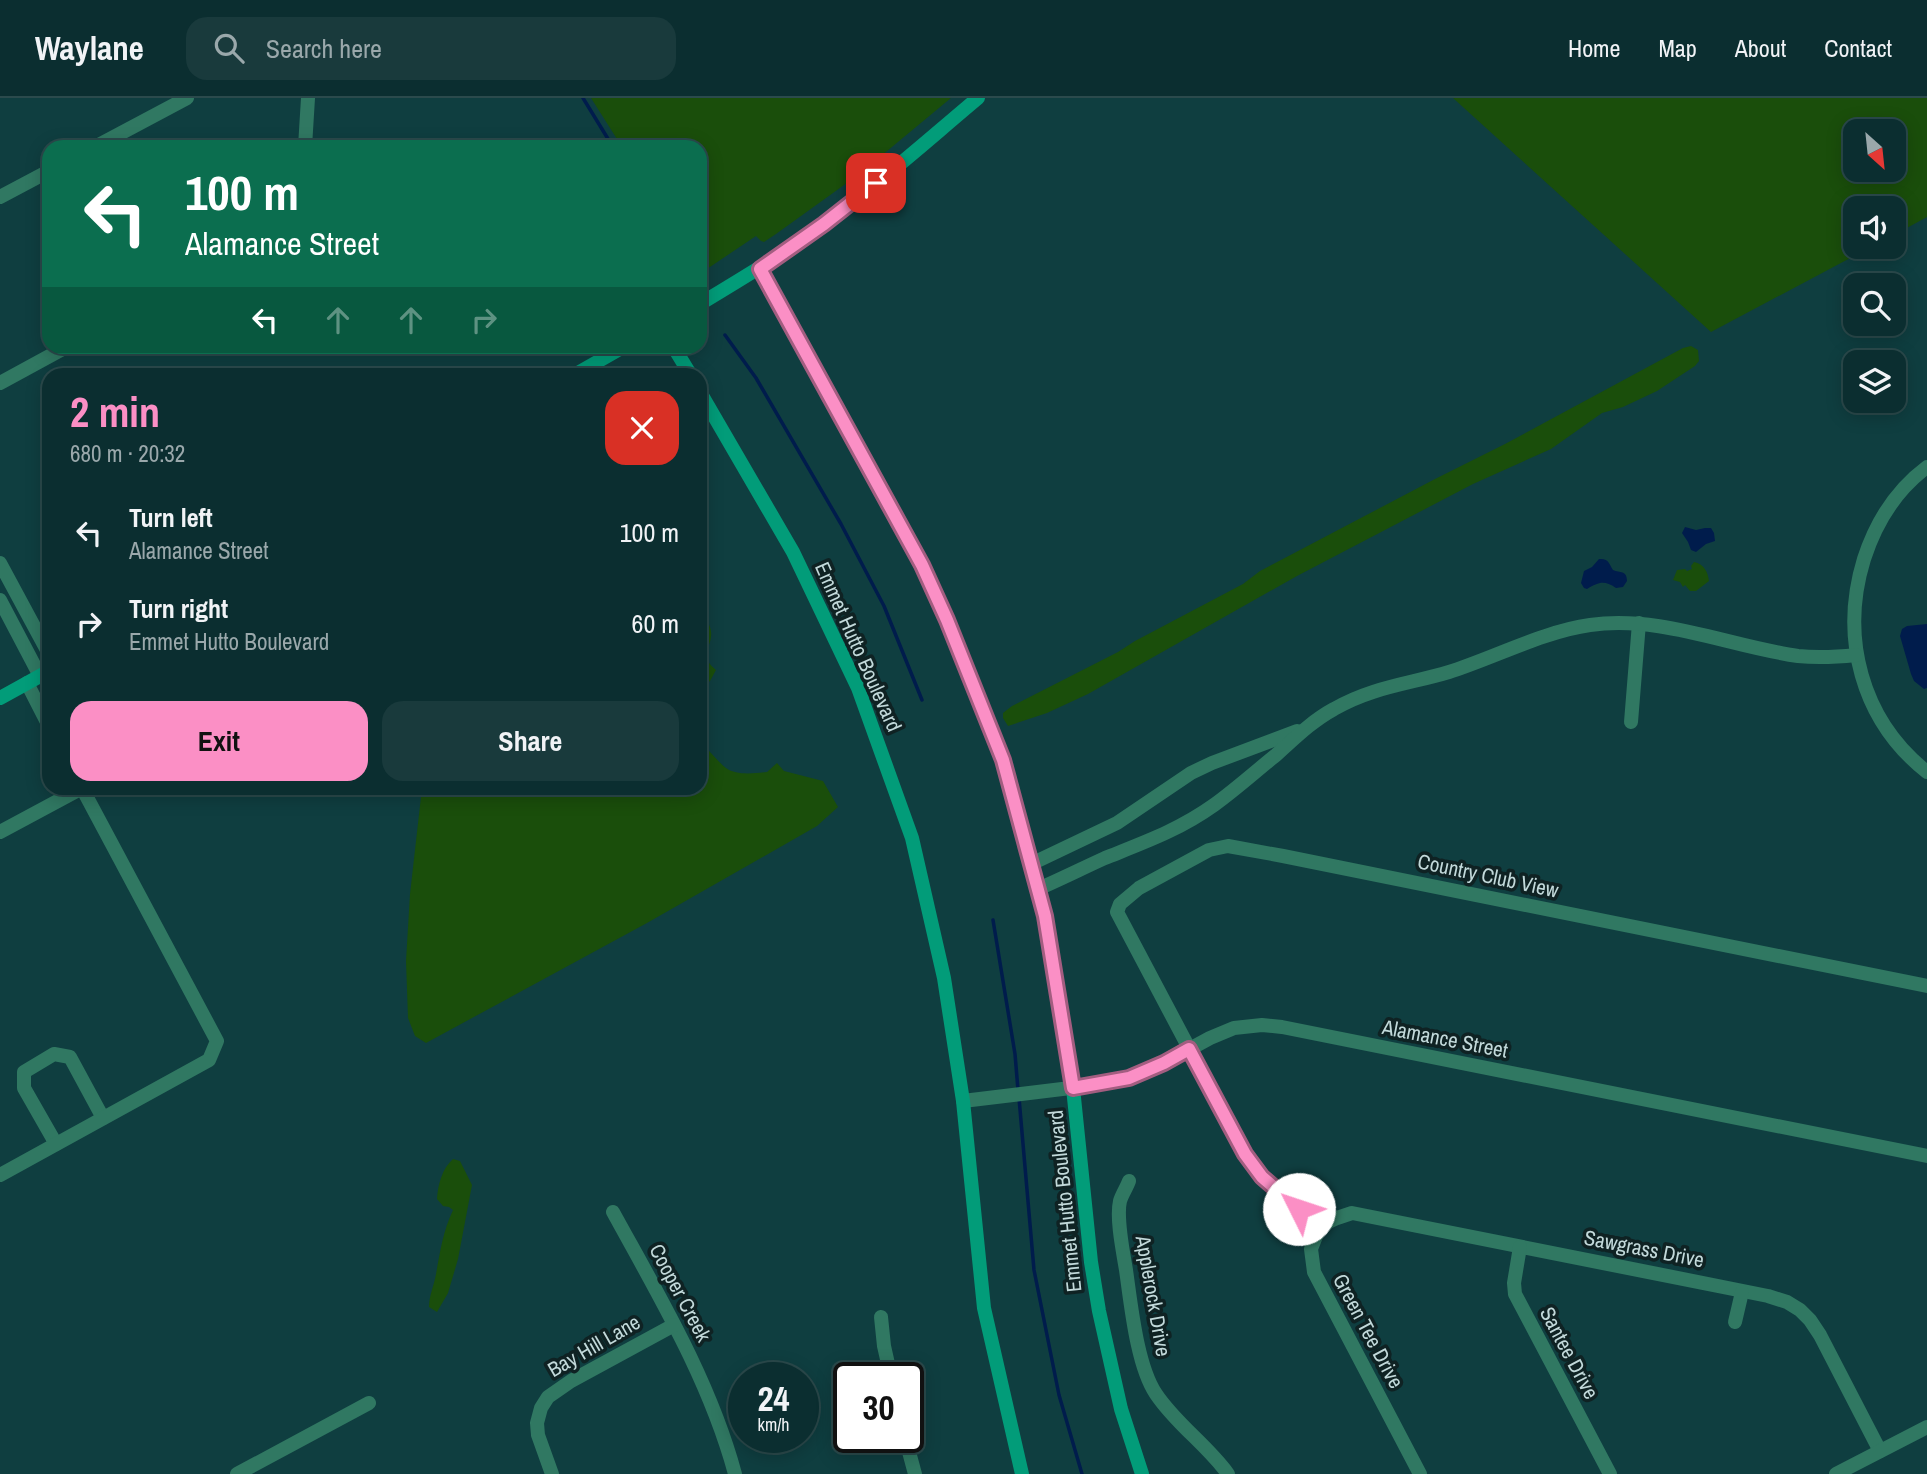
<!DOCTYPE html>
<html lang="en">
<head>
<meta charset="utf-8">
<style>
  body { margin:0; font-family:"Archivo Narrow",sans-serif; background:#193a3c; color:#f1f3f6; height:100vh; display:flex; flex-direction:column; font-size:26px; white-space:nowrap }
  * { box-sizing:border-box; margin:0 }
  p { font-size:23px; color:#9aa8ab }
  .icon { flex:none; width:38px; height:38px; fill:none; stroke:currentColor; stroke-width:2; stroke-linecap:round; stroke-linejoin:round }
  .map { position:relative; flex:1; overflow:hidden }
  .sheet { position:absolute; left:42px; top:270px; width:665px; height:427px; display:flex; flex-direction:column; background:#0b2e30; border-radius:21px; box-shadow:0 4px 18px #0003,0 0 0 2px #2b4a4c }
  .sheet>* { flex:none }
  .hud { position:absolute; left:42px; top:42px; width:665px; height:214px; border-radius:21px; box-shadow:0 4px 18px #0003,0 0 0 2px #2b4a4c; background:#0b6e4f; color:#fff; overflow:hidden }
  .needle { width:46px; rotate:153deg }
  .tools { position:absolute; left:1843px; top:21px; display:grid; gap:14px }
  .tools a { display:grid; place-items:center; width:63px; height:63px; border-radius:14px; background:#0b2e30; box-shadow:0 4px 18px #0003,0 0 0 2px #2b4a4c; font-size:35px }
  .speed { position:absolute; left:728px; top:1264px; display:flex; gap:14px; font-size:35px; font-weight:700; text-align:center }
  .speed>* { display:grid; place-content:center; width:91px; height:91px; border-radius:50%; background:#0b2e30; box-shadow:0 4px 18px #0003,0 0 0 2px #2b4a4c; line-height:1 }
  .speed small { font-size:18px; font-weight:400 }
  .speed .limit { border:4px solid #111; border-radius:10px; background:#fff; color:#111 }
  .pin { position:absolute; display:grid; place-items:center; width:60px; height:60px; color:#fff; margin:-30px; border-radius:14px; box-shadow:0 4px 10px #0006 }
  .me { position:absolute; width:77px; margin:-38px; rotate:311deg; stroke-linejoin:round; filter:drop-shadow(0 0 5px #0008) }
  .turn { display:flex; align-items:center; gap:24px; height:147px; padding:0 28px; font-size:32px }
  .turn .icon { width:91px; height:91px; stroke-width:2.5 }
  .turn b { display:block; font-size:49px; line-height:60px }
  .lanes { display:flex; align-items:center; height:66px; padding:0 28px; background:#0003; justify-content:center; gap:35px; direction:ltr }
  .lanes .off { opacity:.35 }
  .round { display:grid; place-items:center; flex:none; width:74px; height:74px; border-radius:21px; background:#193a3c }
  .head { display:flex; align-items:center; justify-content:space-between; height:119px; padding:0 28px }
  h1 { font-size:42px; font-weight:700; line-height:52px; color:#fb8fc5 }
  .primary-button { display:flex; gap:14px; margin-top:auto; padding:14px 28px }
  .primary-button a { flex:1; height:80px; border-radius:21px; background:#fb8fc5; color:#111; font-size:28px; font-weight:700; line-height:80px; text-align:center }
  .primary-button a+a { background:#193a3c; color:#f1f3f6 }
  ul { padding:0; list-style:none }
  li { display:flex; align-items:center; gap:21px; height:91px; padding:0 28px }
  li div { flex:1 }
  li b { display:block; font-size:26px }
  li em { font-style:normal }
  header { display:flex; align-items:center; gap:42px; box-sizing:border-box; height:98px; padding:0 35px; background:#0b2e30; border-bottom:2px solid #2b4a4c }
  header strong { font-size:33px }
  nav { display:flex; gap:38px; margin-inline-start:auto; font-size:24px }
  .search { width:490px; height:63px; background:#193a3c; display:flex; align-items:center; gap:18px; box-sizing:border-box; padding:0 24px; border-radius:21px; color:#9aa8ab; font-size:26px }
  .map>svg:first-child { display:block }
  .green { fill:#1a4e0b; fill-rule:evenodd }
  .water { fill:#001c4c }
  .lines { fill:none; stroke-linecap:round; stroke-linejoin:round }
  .stream { stroke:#001c4c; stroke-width:3.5 }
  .street { stroke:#307862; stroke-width:14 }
  .secondary { stroke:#029c79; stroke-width:14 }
  .route-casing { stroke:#a35d80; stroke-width:18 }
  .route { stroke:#fb8fc5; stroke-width:12 }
  .labels { text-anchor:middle; stroke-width:7; stroke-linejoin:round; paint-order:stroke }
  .street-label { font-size:21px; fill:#c2d9da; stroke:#0f2223 }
</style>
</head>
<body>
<header>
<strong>Waylane</strong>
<div class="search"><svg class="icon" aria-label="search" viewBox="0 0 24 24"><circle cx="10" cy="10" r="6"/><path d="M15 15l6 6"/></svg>Search here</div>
<nav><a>Home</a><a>Map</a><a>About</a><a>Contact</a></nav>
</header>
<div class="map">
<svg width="1927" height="1376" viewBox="0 0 1927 1376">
  <rect width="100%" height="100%" fill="#0f3e40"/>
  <!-- green -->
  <g class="green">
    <path d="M591,0H951L863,73L861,71L857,75L858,77L776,136L764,144L761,143L756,138L701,175C707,166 707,156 700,149V49H622Z"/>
    <path d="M1453,0H1927V119L1894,137V110H1855V149H1871L1711,234ZM1894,33V72H1855V33Z"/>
    <path d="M1691,248L1698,252L1699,263L1695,268L1657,293L1623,309L1602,315L1551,351L1473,386L1297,478L1088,596L1047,615L1008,628L1003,620V615L1012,608L1118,554L1135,543L1243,486L1260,473L1435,381L1505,346L1683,250Z"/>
    <path d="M1694,464C1704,466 1708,474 1709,483L1696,493H1690L1685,487L1683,489L1680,484L1673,482L1677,472L1685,471L1687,473L1692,471L1691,468Z"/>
    <path d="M700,514C724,539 701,549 708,563C710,567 713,569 716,572L710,583L700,592Z"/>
    <path d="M700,645C710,652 717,663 726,670C737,678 755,675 767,674L777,665L784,673L823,683L838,709L817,728L647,825L426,945L415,938L408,920L406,863L410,796L422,690H700Z"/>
    <path d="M453,1061L460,1063L472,1087L458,1161L448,1195L437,1214L429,1209C429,1197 434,1188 436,1176C440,1154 443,1133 453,1112L449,1109L443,1108L437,1101C438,1086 442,1071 453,1061Z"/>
  </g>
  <!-- water -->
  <g class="water">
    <path d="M1685,429L1696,432L1705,430H1711L1714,435L1715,443L1706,446L1696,454L1691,452L1688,444L1682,435Z"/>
    <path d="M1599,461C1609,460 1609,466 1613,472C1620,475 1627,472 1627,483L1623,489L1616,490C1604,482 1599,484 1587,491L1584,490L1581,485L1584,473L1592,469Z"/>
    <path d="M1927,526V590L1924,591L1914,583L1911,576L1900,538L1902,531L1907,528Z"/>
  </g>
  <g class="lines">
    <!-- stream -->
    <g class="stream">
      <path d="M583,0L613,49"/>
      <path d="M725,237L756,280L841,426L884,508L922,602"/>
      <path d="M993,822L1015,956L1018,992"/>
      <path d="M1019,1000L1034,1172L1059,1297L1082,1376"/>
    </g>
    <!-- street -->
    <g class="street">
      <path d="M95,49L187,0"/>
      <path d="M305,49L308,0"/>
      <path d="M0,99L49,73"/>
      <path d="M0,285L68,248"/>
      <path d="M1927,369C1896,392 1876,424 1864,461C1840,539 1861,622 1927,674"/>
      <path d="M0,465L49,556"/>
      <path d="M0,502L40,578"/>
      <path d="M27,585L49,628"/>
      <path d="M1631,624L1639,525"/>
      <path d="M0,734L82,690"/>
      <path d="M1031,766L1117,725L1191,675L1212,665L1297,633"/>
      <path d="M1038,791C1061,781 1083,770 1105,760C1145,744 1179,732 1214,707C1235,692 1256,673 1276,657C1295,640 1312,623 1334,611C1372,589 1409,586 1449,574C1493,560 1545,533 1590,527C1661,517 1728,548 1798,558C1817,560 1837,559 1856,557"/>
      <path d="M963,1003L1095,987L1129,980L1164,965L1210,940L1234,930L1262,927L1282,929L1927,1058"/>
      <path d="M56,1046L24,990V974L54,956L70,959L103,1020"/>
      <path d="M0,1077L209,962L217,943L82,690"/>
      <path d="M1129,1083C1127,1089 1122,1096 1120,1103C1116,1120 1123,1154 1126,1172C1131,1207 1137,1268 1156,1296C1176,1326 1207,1347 1228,1376"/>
      <path d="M613,1114C659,1198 710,1283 735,1376"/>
      <path d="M1320,1128L1262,1079L1245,1056L1117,814L1120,806L1139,790L1209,752L1228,748L1283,758L1927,888"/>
      <path d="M1320,1128L1337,1120L1352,1115L1768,1198L1787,1204L1800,1212L1810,1222L1820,1237L1880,1353"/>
      <path d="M1320,1128L1311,1151L1314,1174L1420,1376"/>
      <path d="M1520,1149L1514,1185L1515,1196L1610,1376"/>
      <path d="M881,1219L884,1248L891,1279"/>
      <path d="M1735,1224L1742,1194"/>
      <path d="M905,1339L915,1376"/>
      <path d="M237,1376L369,1305"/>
      <path d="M552,1376L538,1337L537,1325L541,1310L548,1299L571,1283L674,1227"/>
      <path d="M1836,1376L1927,1329"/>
    </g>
    <!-- secondary -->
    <g class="secondary">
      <path d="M760,171L922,467L947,522L1003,662L1045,818L1073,990L1091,1164L1099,1213L1121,1311L1142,1376"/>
      <path d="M700,206C743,180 785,155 826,125C879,86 928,42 978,0"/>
      <path d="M673,248L690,276"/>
      <path d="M576,276L625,248"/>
      <path d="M700,294L793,454L858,590L912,740L944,880L963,1003L984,1210L1022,1376"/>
      <path d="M0,600L49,573"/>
    </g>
  </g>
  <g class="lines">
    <!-- route casing -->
    <g class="route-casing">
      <path id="route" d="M876,85L824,126L760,171L922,467L947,522L1003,662L1045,818L1073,990L1129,980L1164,965L1189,951L1245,1056L1262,1079L1299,1111"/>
    </g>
    <!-- route -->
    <use href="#route" class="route"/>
  </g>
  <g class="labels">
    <!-- street labels -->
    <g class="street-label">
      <text transform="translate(858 549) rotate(66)" y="7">Emmet Hutto Boulevard</text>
      <text transform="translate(1488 778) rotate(12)" y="7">Country Club View</text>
      <text transform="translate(1445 941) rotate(11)" y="7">Alamance Street</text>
      <text transform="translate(1065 1103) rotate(-96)" y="7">Emmet Hutto Boulevard</text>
      <text transform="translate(1644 1151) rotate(11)" y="7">Sawgrass Drive</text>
      <text transform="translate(680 1195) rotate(62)" y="7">Cooper Creek</text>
      <text transform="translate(1153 1198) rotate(80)" y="7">Applerock Drive</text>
      <text transform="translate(1368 1233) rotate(62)" y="7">Green Tee Drive</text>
      <text transform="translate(594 1248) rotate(-30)" y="7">Bay Hill Lane</text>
      <text transform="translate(1569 1255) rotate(62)" y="7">Santee Drive</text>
    </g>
  </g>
</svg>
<div class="tools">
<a><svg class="needle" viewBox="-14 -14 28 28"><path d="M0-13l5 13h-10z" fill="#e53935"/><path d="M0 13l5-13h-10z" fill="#9aa8ab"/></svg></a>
<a><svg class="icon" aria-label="sound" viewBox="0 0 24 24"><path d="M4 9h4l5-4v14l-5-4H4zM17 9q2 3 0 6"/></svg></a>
<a><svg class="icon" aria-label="search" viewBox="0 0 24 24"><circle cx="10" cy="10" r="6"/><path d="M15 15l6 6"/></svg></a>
<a><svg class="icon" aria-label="layers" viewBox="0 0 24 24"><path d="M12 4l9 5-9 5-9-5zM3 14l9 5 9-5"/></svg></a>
</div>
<div class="speed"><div>24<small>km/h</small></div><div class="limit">30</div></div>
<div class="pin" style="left:876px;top:85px;background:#d93025"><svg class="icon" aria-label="arrive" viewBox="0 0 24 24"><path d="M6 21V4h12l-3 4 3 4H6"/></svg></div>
<svg class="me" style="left:1299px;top:1111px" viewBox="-20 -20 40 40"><circle r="19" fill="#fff"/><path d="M0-13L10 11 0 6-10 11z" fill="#fb8fc5"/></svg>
<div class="hud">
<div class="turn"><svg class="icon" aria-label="left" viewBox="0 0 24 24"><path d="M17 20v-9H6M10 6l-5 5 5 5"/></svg><div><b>100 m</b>Alamance Street</div></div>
<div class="lanes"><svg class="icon" aria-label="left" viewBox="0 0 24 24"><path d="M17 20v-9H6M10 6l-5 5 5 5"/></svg><svg class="icon off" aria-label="ahead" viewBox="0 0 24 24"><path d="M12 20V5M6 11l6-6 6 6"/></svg><svg class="icon off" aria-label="ahead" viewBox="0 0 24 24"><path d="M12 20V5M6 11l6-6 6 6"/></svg><svg class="icon off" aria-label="right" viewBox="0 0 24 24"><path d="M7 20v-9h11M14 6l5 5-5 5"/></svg></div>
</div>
<section class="sheet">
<div class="head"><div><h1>2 min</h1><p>680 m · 20:32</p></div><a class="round" style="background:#d93025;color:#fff"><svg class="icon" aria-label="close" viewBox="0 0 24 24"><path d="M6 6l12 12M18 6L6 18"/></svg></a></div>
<ul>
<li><svg class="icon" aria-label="left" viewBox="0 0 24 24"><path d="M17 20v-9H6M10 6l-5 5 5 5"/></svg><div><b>Turn left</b><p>Alamance Street</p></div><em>100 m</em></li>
<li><svg class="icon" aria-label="right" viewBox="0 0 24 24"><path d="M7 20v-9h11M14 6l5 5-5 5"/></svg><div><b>Turn right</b><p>Emmet Hutto Boulevard</p></div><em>60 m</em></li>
</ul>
<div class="primary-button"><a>Exit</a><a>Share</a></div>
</section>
</div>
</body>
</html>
